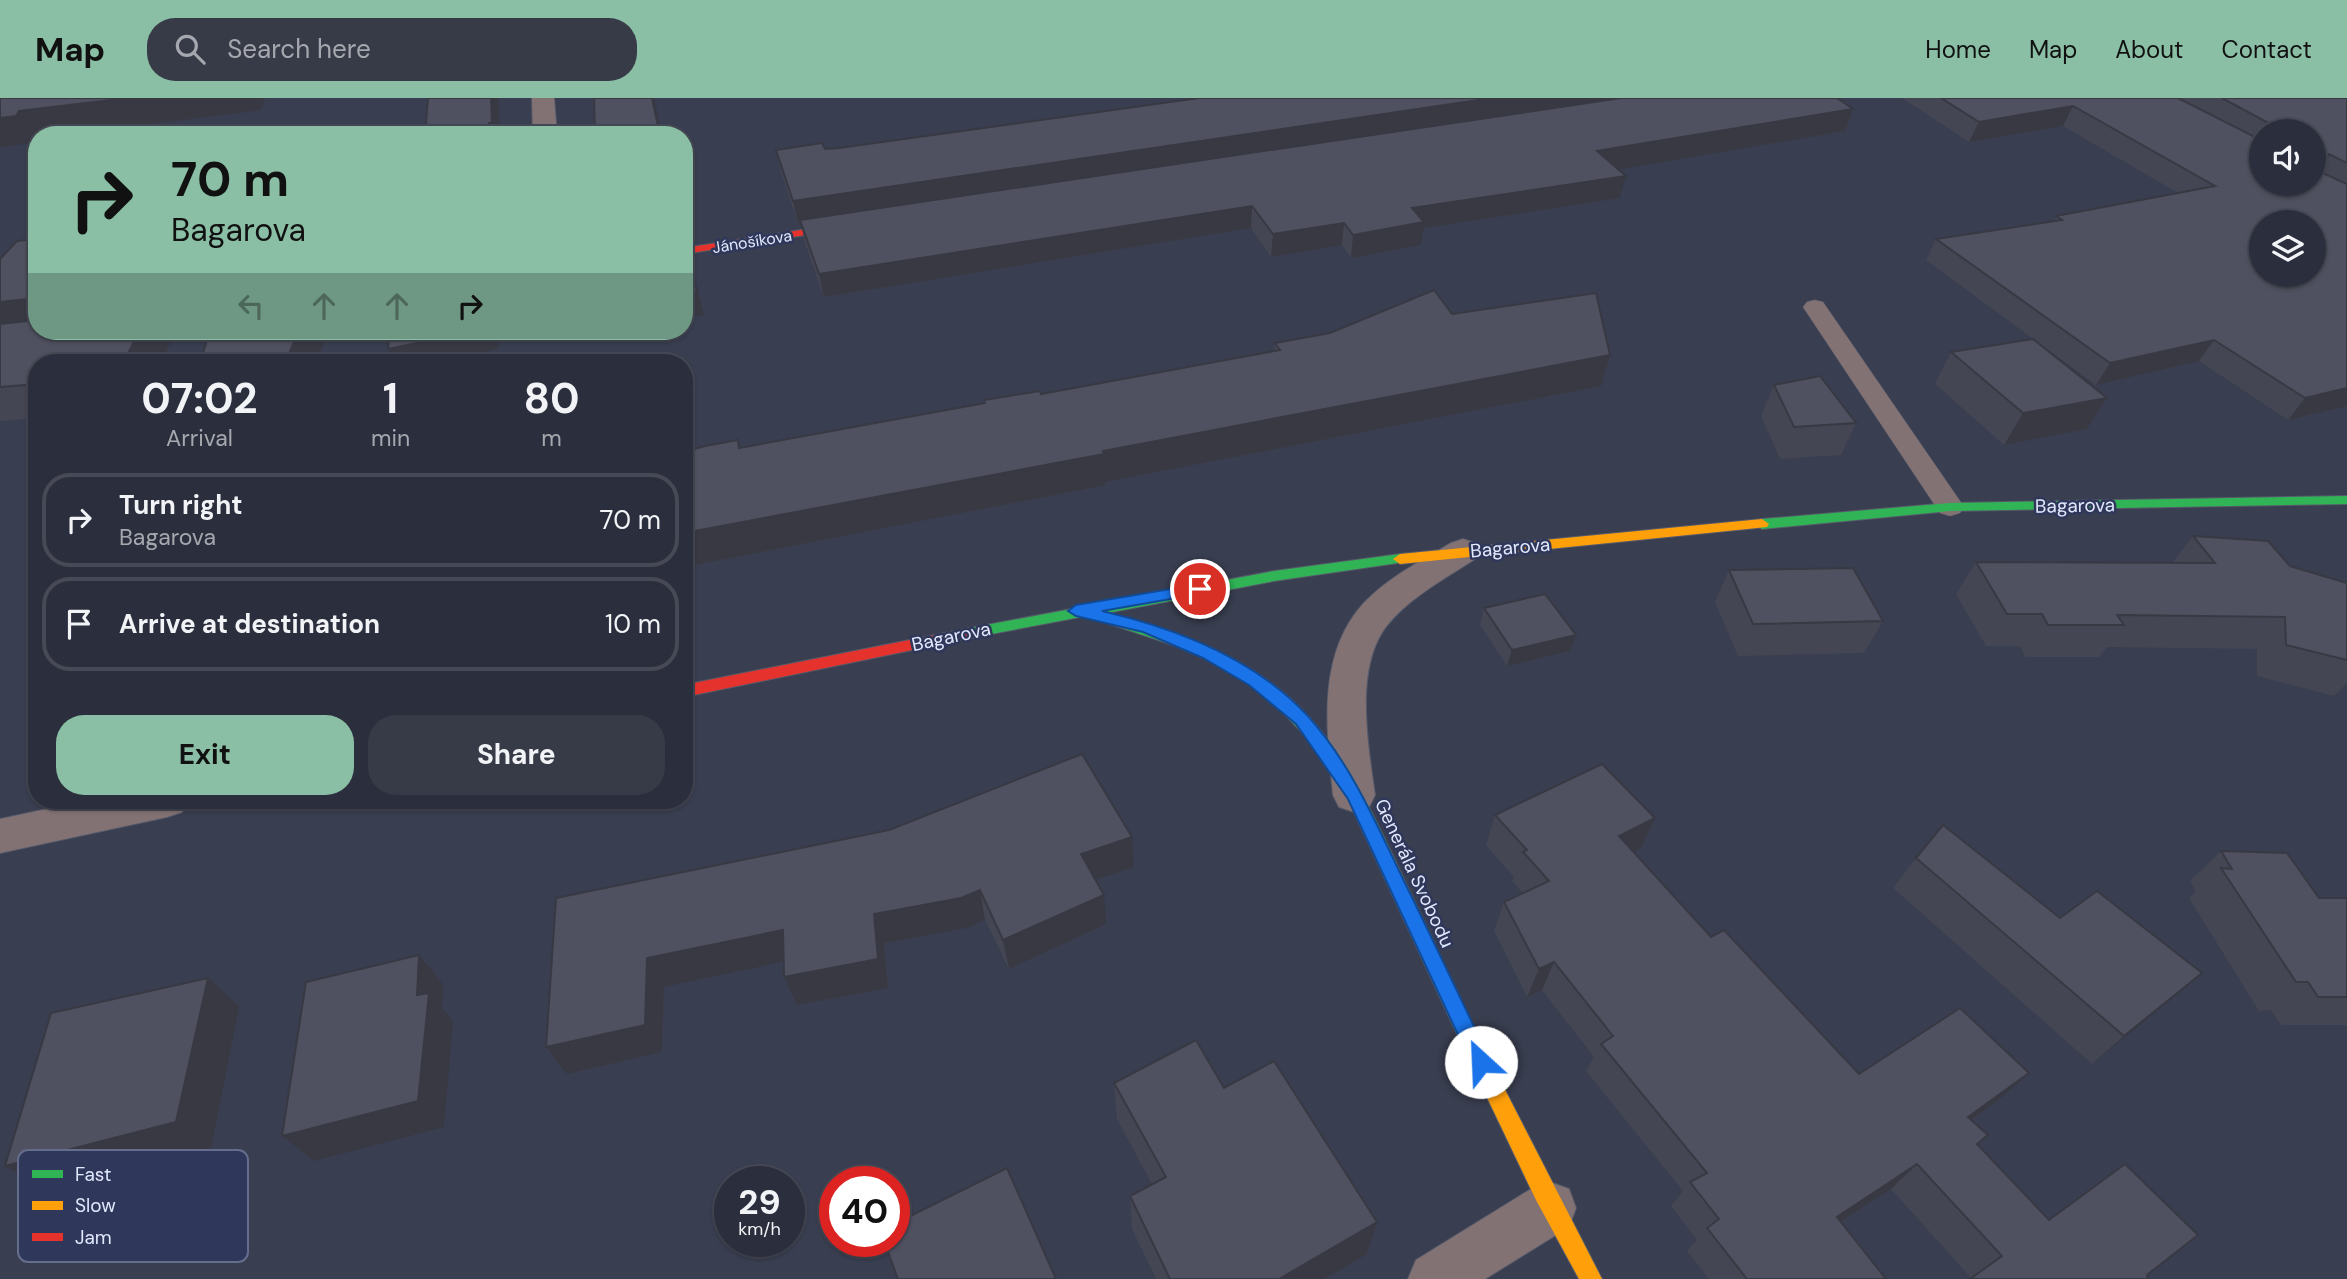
<!DOCTYPE html>
<html lang="en">
<head>
<meta charset="utf-8">
<style>
  body { margin:0; font-family:"DM Sans",sans-serif; background:#373a47; color:#f1f3f6; height:100vh; display:flex; flex-direction:column; font-size:26px; white-space:nowrap }
  * { box-sizing:border-box; margin:0 }
  p { font-size:23px; color:#a6a8af }
  .icon { flex:none; width:38px; height:38px; fill:none; stroke:currentColor; stroke-width:2; stroke-linecap:round; stroke-linejoin:round }
  .map { position:relative; flex:1; overflow:hidden }
  .drawer { position:absolute; left:28px; top:256px; width:665px; height:455px; display:flex; flex-direction:column; background:#2b2e3c; border-radius:28px; box-shadow:0 2px 5px #0004,0 0 0 2px #474a56 }
  .drawer>* { flex:none }
  .hud { position:absolute; left:28px; top:28px; width:665px; height:214px; border-radius:28px; box-shadow:0 2px 5px #0004,0 0 0 2px #474a56; background:#8abfa5; color:#111; overflow:hidden }
  .buttons { position:absolute; left:2249px; top:21px; display:grid; gap:14px }
  .buttons a { display:grid; place-items:center; width:77px; height:77px; border-radius:50%; background:#2b2e3c; box-shadow:0 2px 5px #0004,0 0 0 2px #474a56; font-size:35px }
  .speed { position:absolute; left:714px; top:1068px; display:flex; gap:14px; font-size:35px; font-weight:700; text-align:center }
  .speed>* { display:grid; place-content:center; width:91px; height:91px; border-radius:50%; background:#2b2e3c; box-shadow:0 2px 5px #0004,0 0 0 2px #474a56; line-height:1 }
  .speed small { font-size:18px; font-weight:400 }
  .speed .limit { border:10px solid #d22; background:#fff; color:#111 }
  .pin { position:absolute; display:grid; place-items:center; width:60px; height:60px; color:#fff; margin:-30px; border:4px solid #fff; border-radius:50%; box-shadow:0 2px 7px #0007 }
  .me { position:absolute; width:77px; margin:-38px; rotate:335deg; stroke-linejoin:round; filter:drop-shadow(0 0 5px #0008) }
  .turn { display:flex; align-items:center; gap:24px; height:147px; padding:0 28px; font-size:32px }
  .turn .icon { width:91px; height:91px; stroke-width:2.5 }
  .turn b { display:block; font-size:49px; line-height:60px }
  .lanes { display:flex; align-items:center; height:66px; padding:0 28px; background:#0003; justify-content:center; gap:35px; direction:ltr }
  .lanes .off { opacity:.35 }
  .eta { display:flex; justify-content:space-evenly; align-items:center; height:119px; text-align:center }
  .eta b { font-size:42px; font-weight:700; line-height:49px }
  .primary-button { display:flex; gap:14px; margin-top:auto; padding:14px 28px }
  .primary-button a { flex:1; height:80px; border-radius:28px; background:#8abfa5; color:#111; font-size:28px; font-weight:700; line-height:80px; text-align:center }
  .primary-button a+a { background:#373a47; color:#f1f3f6 }
  ul { padding:0; list-style:none }
  li { display:flex; align-items:center; gap:21px; height:94px; margin:0 14px 10px; padding:0 14px; border:4px solid #474a56; border-radius:28px }
  li div { flex:1 }
  li b { display:block; font-size:26px }
  li em { font-style:normal }
  header { display:flex; align-items:center; gap:42px; box-sizing:border-box; height:98px; padding:0 35px; background:#8abfa5; color:#111 }
  header strong { font-size:33px }
  nav { display:flex; gap:38px; margin-inline-start:auto; font-size:24px }
  .search { width:490px; height:63px; background:#373a47; display:flex; align-items:center; gap:18px; box-sizing:border-box; padding:0 24px; border-radius:28px; color:#a6a8af; font-size:26px }
  .map>svg:first-child { display:block }
  .lines { fill:none; stroke-linecap:round; stroke-linejoin:round }
  .lane-casing { stroke:#565a6a; stroke-width:1 }
  .street-casing { stroke:#565a6a; stroke-width:2 }
  .fast-casing { stroke:#565a6a; stroke-width:2 }
  .slow-casing { stroke:#565a6a; stroke-width:2 }
  .jam-casing { stroke:#565a6a; stroke-width:2 }
  .lane { fill:#837274; fill-rule:evenodd }
  .street { fill:#837274; fill-rule:evenodd }
  .fast { fill:#30b455; fill-rule:evenodd }
  .slow { fill:#ff9f0a; fill-rule:evenodd }
  .jam { fill:#e5322d; fill-rule:evenodd }
  .wall { fill:#454653; fill-rule:evenodd }
  .shaded-wall { fill:#383943 }
  .building { fill:#505160; stroke:#383943; stroke-width:2; fill-rule:evenodd }
  .route { fill:#1a73e8; stroke:#114b97; stroke-width:2 }
  .labels { text-anchor:middle; stroke-width:5; stroke-linejoin:round; paint-order:stroke }
  .far-street-label { font-size:16px; fill:#e1e8fd; stroke:#2f385a }
  .street-label { font-size:19px; fill:#e1e8fd; stroke:#2f385a }
  .key { fill:#2f385a; stroke:#646d8b; stroke-width:2 }
  .key-label { font-size:19px; fill:#e1e8fd }
</style>
</head>
<body>
<header>
<strong>Map</strong>
<div class="search"><svg class="icon" aria-label="search" viewBox="0 0 24 24"><circle cx="10" cy="10" r="6"/><path d="M15 15l6 6"/></svg>Search here</div>
<nav><a>Home</a><a>Map</a><a>About</a><a>Contact</a></nav>
</header>
<div class="map">
<svg width="2347" height="1181" viewBox="0 0 2347 1181">
  <rect width="100%" height="100%" fill="#393e50"/>
  <g class="lines">
    <!-- lane casing -->
    <g class="lane-casing">
      <path id="lane" d="M1815,202L1823,204L1960,403L1964,409L1960,415L1950,418L1940,415L1803,209L1807,204Z"/>
    </g>
    <!-- street casing -->
    <g class="street-casing">
      <g id="street">
        <path d="M532,0H554L557,37H533Z"/>
        <path d="M1463,441L1475,445L1480,453L1475,461C1446,480 1412,498 1389,525C1353,566 1368,648 1375,697L1369,709L1354,714L1339,709L1333,697C1327,634 1316,558 1363,506C1387,480 1421,463 1451,445Z"/>
        <path d="M89,702H188L182,714L167,719L0,755V721Z"/>
        <path d="M1550,1084L1569,1091L1576,1110L1569,1129L1485,1181H1408L1416,1162L1531,1091Z"/>
      </g>
    </g>
    <!-- fast casing -->
    <g class="fast-casing">
      <g id="fast">
        <path d="M2347,398V406L1950,413L1762,431L1755,426L1762,421L1950,405Z"/>
        <path d="M1400,456L1407,461L1405,464L1274,483L1107,515C1170,531 1233,553 1284,595C1344,645 1375,721 1408,790C1431,840 1455,889 1478,939L1481,945L1478,951L1471,954L1464,951L1346,697L1314,647L1273,604L1231,574L1185,551L1086,518L970,540L962,535L970,530L1274,473Z"/>
      </g>
    </g>
    <!-- slow casing -->
    <g class="slow-casing">
      <g id="slow">
        <path d="M1762,421L1769,426L1767,429L1400,466L1393,461L1400,456Z"/>
        <path d="M1471,936L1478,939L1602,1181H1579L1536,1102L1461,945L1464,939Z"/>
      </g>
    </g>
    <!-- jam casing -->
    <g class="jam-casing">
      <g id="jam">
        <path d="M853,124L858,127L857,129L684,156V150Z"/>
        <path d="M970,530L975,531L978,535L975,539L684,599V587Z"/>
      </g>
    </g>
    <!-- lane -->
    <use href="#lane" class="lane"/>
    <!-- street -->
    <use href="#street" class="street"/>
    <!-- fast -->
    <use href="#fast" class="fast"/>
    <!-- slow -->
    <use href="#slow" class="slow"/>
    <!-- jam -->
    <use href="#jam" class="jam"/>
  </g>
  <!-- wall -->
  <g class="wall">
    <path d="M1902,0H2347V308L2288,322L2199,263L2096,287L1926,162L1936,141L2054,123L2056,118L2178,95L2063,28L1969,44ZM2261,33H2314V86H2261Z"/>
    <path d="M1853,11L1845,33L1618,71L1620,100L1424,130L1421,147L1351,160L1342,147L1271,159L1251,130L824,199L805,145L801,125H798L781,74L776,52Z"/>
    <path d="M0,161L37,233V320L0,323Z"/>
    <path d="M1452,216L1610,257L1601,288L1105,384L1106,387L684,469V354L740,350L984,305V302L1041,296L1274,252L1275,245Z"/>
    <path d="M1951,254L2107,300L2087,331L2004,347L1935,286Z"/>
    <path d="M1774,287L1856,325L1841,357L1780,361L1761,318Z"/>
    <path d="M2193,438L2347,485V585L2334,598L2257,578V551L2107,549L2099,559H2025L2020,548H1986L1956,496L1976,464L2172,465Z"/>
    <path d="M1729,472L1883,523L1864,555L1738,558L1715,504Z"/>
    <path d="M1484,510L1570,553L1507,568L1480,527Z"/>
    <path d="M1495,717L1655,720L1641,750L1633,754L1711,839L1859,976L2000,1001L1972,1022L1977,1047L2049,1122L1971,1180L1891,1091L1840,1124L1886,1181H1709L1687,1153L1697,1142L1671,1108L1683,1093L1586,973L1594,959L1542,892L1527,899L1494,833L1504,804L1523,795L1512,783L1514,779L1486,747Z"/>
    <path d="M889,732L1134,769L1096,782L1106,826L1009,871L985,822L967,830L884,845L888,890L797,907L784,863L664,889L662,954L567,976L546,949Z"/>
    <path d="M2221,753L2319,800H2347V927H2281L2271,912L2259,913L2189,800L2196,793L2190,783Z"/>
    <path d="M1916,760L2060,820L2202,875L2092,966L1893,790Z"/>
    <path d="M1114,985L1224,990L1377,1124L1367,1156L1324,1181H1156L1132,1131L1130,1098L1152,1086L1117,1021Z"/>
  </g>
  <!-- shaded-wall -->
  <g class="shaded-wall">
    <path d="M128,0H265L261,12L63,37H37V40L34,45L0,49V20L19,13Z"/>
    <path d="M491,0H498L500,37H489Z"/>
    <path d="M652,0H654L662,37H660Z"/>
    <path d="M1492,0H1630L798,125L793,103Z"/>
    <path d="M2073,8L2063,28L1969,44L1979,24Z"/>
    <path d="M1853,11L1845,33L1592,76L1597,53Z"/>
    <path d="M1626,78L1620,100L1424,130L1421,147L1351,160L1353,137L1412,110Z"/>
    <path d="M1252,108L1251,130L824,199L819,176Z"/>
    <path d="M1344,125L1342,147L1271,159L1273,136Z"/>
    <path d="M684,137L685,142V143L704,217L684,220Z"/>
    <path d="M37,200V233L0,237V204Z"/>
    <path d="M140,233H176L161,264H123Z"/>
    <path d="M299,233H323L327,239L316,264H257Z"/>
    <path d="M474,233H498V251L439,264H394L388,251Z"/>
    <path d="M2214,242L2199,263L2096,287L2110,265Z"/>
    <path d="M1610,257L1601,288L1105,384L1106,387L684,469V435L1103,353Z"/>
    <path d="M2347,290V308L2288,322L2305,300Z"/>
    <path d="M2107,300L2087,331L2004,347L2023,315Z"/>
    <path d="M1576,537L1570,553L1507,568L1512,552Z"/>
    <path d="M1655,720L1641,750L1606,768L1619,738Z"/>
    <path d="M1132,739L1134,769L1084,786L1081,756Z"/>
    <path d="M980,792L985,822L967,830L884,845L888,890L797,907L784,879L874,816Z"/>
    <path d="M1104,797L1106,826L1009,871L1003,842Z"/>
    <path d="M783,832L795,861L664,889L662,954L567,976L546,949L647,860Z"/>
    <path d="M419,857L443,886L442,910L453,923L444,1029L314,1063L282,1038L417,897Z"/>
    <path d="M1554,864L1542,892L1527,899L1539,871Z"/>
    <path d="M2202,875L2169,903L2092,966L2124,938Z"/>
    <path d="M208,880L239,908L211,1050L46,1093L5,1068Z"/>
    <path d="M2029,975L2000,1001L1941,1044L1968,1019Z"/>
    <path d="M1917,1066L1891,1091L1812,1142L1837,1119Z"/>
    <path d="M1377,1124L1367,1156L1324,1181H1279Z"/>
  </g>
  <!-- building -->
  <g class="building">
    <path d="M0,0H128L19,13L16,18L0,20Z"/>
    <path d="M428,0H491L492,25H489V37H425Z"/>
    <path d="M594,0H652L660,37H595Z"/>
    <path d="M1199,0H1492L793,103L776,52L822,45L825,51L839,50Z"/>
    <path d="M1621,0H1837L1853,11L1597,53L1626,78L1412,110L1424,124L1353,137L1344,125L1273,136L1252,108L819,176L800,122Z"/>
    <path d="M1941,0H2178L2261,42V86H2314V71L2347,86V290L2305,300L2214,242L2110,265L1936,141L2062,122L2056,118L2215,88L2073,8L1979,24ZM2261,124H2314V177H2261Z"/>
    <path d="M2222,0H2347V65L2329,56L2325,63H2314V33H2277L2276,29Z"/>
    <path d="M37,141V200L0,204V161L17,143Z"/>
    <path d="M684,142L697,193L684,195Z"/>
    <path d="M1434,192L1452,216L1596,195L1610,257L1103,353L1104,356L684,435V354L705,348L738,342L739,350L985,305L984,302L1040,293L1041,296L1280,252L1275,245L1330,235Z"/>
    <path d="M37,222V233H140L123,264H37V286L0,289V226Z"/>
    <path d="M210,233H299L287,260L257,264H200Z"/>
    <path d="M390,233H474L388,251Z"/>
    <path d="M2033,241L2107,300L2023,315L1951,254Z"/>
    <path d="M1820,278L1856,325L1794,329L1774,287Z"/>
    <path d="M2193,438L2268,443L2290,468L2347,485V562L2286,547L2285,519L2117,517L2124,527H2048L2042,516H2007L1976,464L2215,465Z"/>
    <path d="M1853,470L1883,523L1753,526L1729,472Z"/>
    <path d="M1545,496L1576,537L1512,552L1484,510Z"/>
    <path d="M1082,656L1132,739L1081,756L1104,797L1003,842L980,792L961,800L874,816L878,861L784,879L783,832L647,860L645,927L546,949L556,800L889,732Z"/>
    <path d="M1602,666L1655,720L1619,738L1711,839L1724,832L1859,976L1960,910L2029,975L1968,1019L1988,1037L1977,1046L2049,1122L2125,1066L2198,1137L2147,1177L2148,1181H1970L2002,1158L1917,1066L1837,1119L1886,1181H1747L1707,1130L1719,1121L1690,1084L1707,1075L1601,946L1613,938L1554,864L1539,871L1504,804L1549,783L1523,754L1527,752L1495,717Z"/>
    <path d="M1943,727L2060,820L2097,793L2202,875L2124,938L1916,760Z"/>
    <path d="M2221,753L2287,755L2319,800H2347V899H2318L2308,884H2296L2221,770L2232,771Z"/>
    <path d="M419,857L417,897L429,895L418,1003L282,1038L306,884Z"/>
    <path d="M208,880L176,1024L5,1068L51,915Z"/>
    <path d="M1196,942L1224,990L1274,963L1377,1124L1279,1181H1170L1130,1098L1166,1079L1114,985Z"/>
    <path d="M1007,1070L1056,1181H898L884,1143H894V1126Z"/>
  </g>
  <!-- route -->
  <path class="route" d="M1200,486L1207,491L1205,495L1102,513C1175,530 1255,561 1307,617C1350,664 1376,725 1403,781C1432,840 1460,899 1488,958L1491,964L1488,971L1481,974L1474,971L1348,701L1296,626L1249,587L1203,560L1143,534L1076,518L1068,513L1076,507Z"/>
  <g class="labels">
    <!-- far-street labels -->
    <g class="far-street-label">
      <text transform="translate(752 143) rotate(-9)" y="6">Jánošíkova</text>
    </g>
    <!-- street labels -->
    <g class="street-label">
      <text transform="translate(2075 407) rotate(-1)" y="7">Bagarova</text>
      <text transform="translate(1510 449) rotate(-5)" y="7">Bagarova</text>
      <text transform="translate(951 538) rotate(-12)" y="7">Bagarova</text>
      <text transform="translate(1415 775) rotate(65)" y="7">Generála Svobodu</text>
    </g>
  </g>
  <!-- legend -->
  <rect x="18" y="1052" width="230" height="112" rx="10" class="key"/>
  <rect x="32" y="1072" width="31" height="8" fill="#30b455"/>
  <rect x="32" y="1103" width="31" height="9" fill="#ff9f0a"/>
  <rect x="32" y="1135" width="31" height="8" fill="#e5322d"/>
  <g class="key-label">
    <text x="75" y="1083">Fast</text>
    <text x="75" y="1114">Slow</text>
    <text x="75" y="1146">Jam</text>
  </g>
</svg>
<div class="buttons">
<a><svg class="icon" aria-label="sound" viewBox="0 0 24 24"><path d="M4 9h4l5-4v14l-5-4H4zM17 9q2 3 0 6"/></svg></a>
<a><svg class="icon" aria-label="layers" viewBox="0 0 24 24"><path d="M12 4l9 5-9 5-9-5zM3 14l9 5 9-5"/></svg></a>
</div>
<div class="speed"><div>29<small>km/h</small></div><div class="limit">40</div></div>
<div class="pin" style="left:1200px;top:491px;background:#d93025"><svg class="icon" aria-label="arrive" viewBox="0 0 24 24"><path d="M6 21V4h12l-3 4 3 4H6"/></svg></div>
<svg class="me" style="left:1481px;top:964px" viewBox="-20 -20 40 40"><circle r="19" fill="#fff"/><path d="M0-13L10 11 0 6-10 11z" fill="#1a73e8"/></svg>
<div class="hud">
<div class="turn"><svg class="icon" aria-label="right" viewBox="0 0 24 24"><path d="M7 20v-9h11M14 6l5 5-5 5"/></svg><div><b>70 m</b>Bagarova</div></div>
<div class="lanes"><svg class="icon off" aria-label="left" viewBox="0 0 24 24"><path d="M17 20v-9H6M10 6l-5 5 5 5"/></svg><svg class="icon off" aria-label="ahead" viewBox="0 0 24 24"><path d="M12 20V5M6 11l6-6 6 6"/></svg><svg class="icon off" aria-label="ahead" viewBox="0 0 24 24"><path d="M12 20V5M6 11l6-6 6 6"/></svg><svg class="icon" aria-label="right" viewBox="0 0 24 24"><path d="M7 20v-9h11M14 6l5 5-5 5"/></svg></div>
</div>
<section class="drawer">
<div class="eta">
<div><b>07:02</b><p>Arrival</p></div>
<div><b>1</b><p>min</p></div>
<div><b>80</b><p>m</p></div>
</div>
<ul>
<li><svg class="icon" aria-label="right" viewBox="0 0 24 24"><path d="M7 20v-9h11M14 6l5 5-5 5"/></svg><div><b>Turn right</b><p>Bagarova</p></div><em>70 m</em></li>
<li><svg class="icon" aria-label="arrive" viewBox="0 0 24 24"><path d="M6 21V4h12l-3 4 3 4H6"/></svg><div><b>Arrive at destination</b></div><em>10 m</em></li>
</ul>
<div class="primary-button"><a>Exit</a><a>Share</a></div>
</section>
</div>
</body>
</html>
